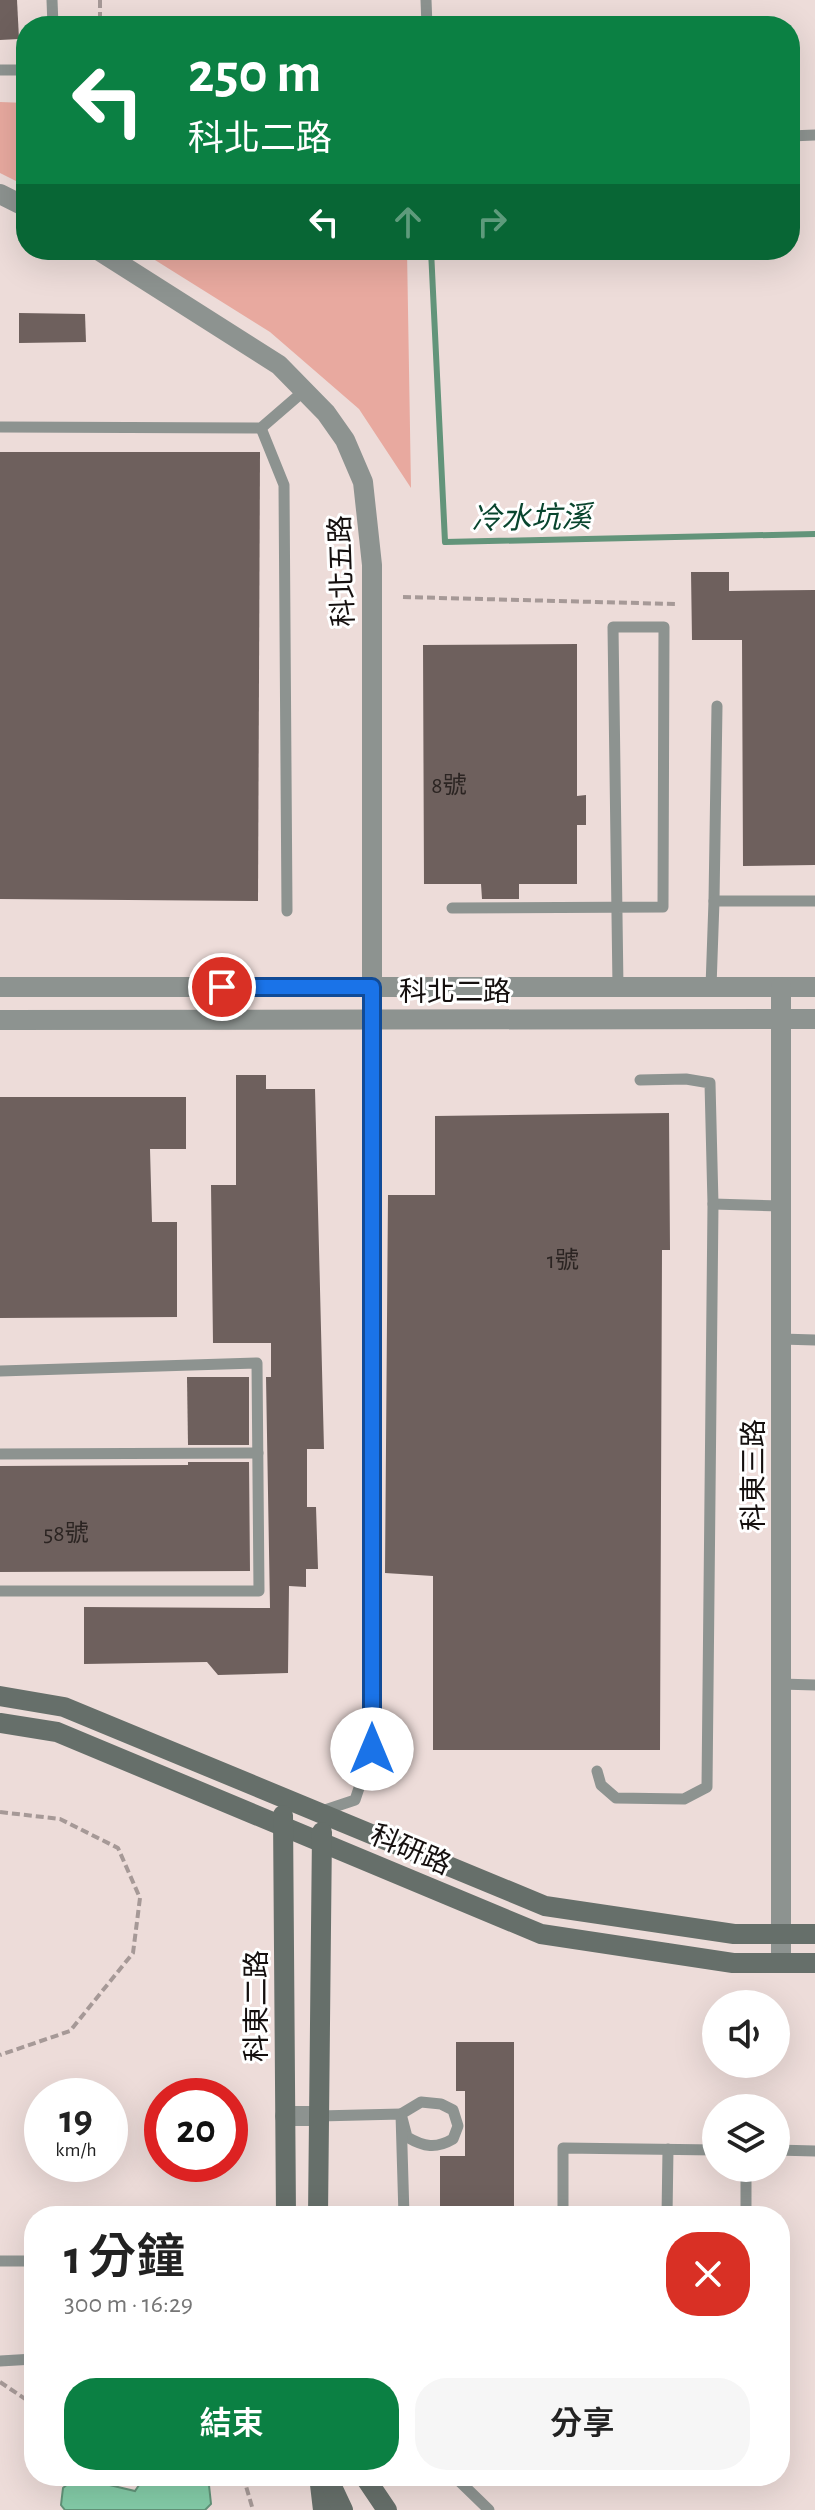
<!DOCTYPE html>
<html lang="zh-TW">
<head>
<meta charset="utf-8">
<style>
  body { margin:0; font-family:"Alegreya Sans","Noto Sans TC",sans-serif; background:#f6f6f6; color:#222; height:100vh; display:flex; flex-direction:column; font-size:30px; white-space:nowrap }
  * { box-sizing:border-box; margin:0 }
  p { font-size:26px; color:#767676 }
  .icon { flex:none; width:44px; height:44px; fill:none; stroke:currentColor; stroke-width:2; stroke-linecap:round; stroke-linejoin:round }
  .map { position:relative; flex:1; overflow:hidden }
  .side { position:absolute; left:24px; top:2206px; width:766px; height:280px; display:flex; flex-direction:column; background:#fff; border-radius:32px; box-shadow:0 8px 32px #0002 }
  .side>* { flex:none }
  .guide { position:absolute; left:16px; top:16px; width:784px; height:244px; border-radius:32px; box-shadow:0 8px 32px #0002; background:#0b8043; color:#fff; overflow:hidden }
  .buttons { position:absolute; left:702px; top:1990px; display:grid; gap:16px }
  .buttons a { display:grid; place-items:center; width:88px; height:88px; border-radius:50%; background:#fff; box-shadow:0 8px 32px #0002; font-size:40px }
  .speed { position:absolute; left:24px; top:2078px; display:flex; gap:16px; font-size:40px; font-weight:700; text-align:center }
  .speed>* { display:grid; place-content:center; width:104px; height:104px; border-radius:50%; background:#fff; box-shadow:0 8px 32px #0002; line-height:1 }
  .speed small { font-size:20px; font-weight:400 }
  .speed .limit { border:12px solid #d22; background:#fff; color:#111 }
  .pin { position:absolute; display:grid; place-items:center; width:68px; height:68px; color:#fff; margin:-34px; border:4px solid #fff; border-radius:50%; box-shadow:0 2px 8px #0007 }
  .me { position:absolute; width:88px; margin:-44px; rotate:0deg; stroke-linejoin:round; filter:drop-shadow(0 0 6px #0008) }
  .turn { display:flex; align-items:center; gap:28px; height:168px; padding:0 40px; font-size:36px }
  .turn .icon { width:104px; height:104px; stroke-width:2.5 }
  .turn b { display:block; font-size:56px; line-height:68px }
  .lanes { display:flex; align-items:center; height:76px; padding:0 40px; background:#0003; justify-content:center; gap:40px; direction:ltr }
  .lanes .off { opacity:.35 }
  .round { display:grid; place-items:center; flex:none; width:84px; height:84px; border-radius:32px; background:#f6f6f6 }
  .head { display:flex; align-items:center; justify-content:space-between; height:136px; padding:0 40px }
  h1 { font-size:48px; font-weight:600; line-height:60px }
  .primary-button { display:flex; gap:16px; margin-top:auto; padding:16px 40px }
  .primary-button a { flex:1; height:92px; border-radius:32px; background:#0b8043; color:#fff; font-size:32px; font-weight:600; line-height:92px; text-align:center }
  .primary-button a+a { background:#f6f6f6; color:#222 }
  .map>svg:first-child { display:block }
  .green { fill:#e8a99f }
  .water { fill:#84cca8; stroke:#63947a; stroke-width:2 }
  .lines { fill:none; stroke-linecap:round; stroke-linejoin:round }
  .stream { stroke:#63947a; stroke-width:6 }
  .building { fill:#6e605d }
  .path { stroke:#a69997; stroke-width:4; stroke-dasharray:8 4; stroke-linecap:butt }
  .lane { stroke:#8d9390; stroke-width:11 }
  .street { stroke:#8d9390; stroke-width:20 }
  .secondary { stroke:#666f6a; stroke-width:20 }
  .route-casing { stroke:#114b97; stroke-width:20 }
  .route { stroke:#1a73e8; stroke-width:14 }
  .labels { text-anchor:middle; stroke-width:6; stroke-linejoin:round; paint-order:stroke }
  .number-label { font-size:24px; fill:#2b2422 }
  .street-label { font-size:28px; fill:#15100f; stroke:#fff }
  .water-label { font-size:30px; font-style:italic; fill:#09452e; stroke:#fff }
</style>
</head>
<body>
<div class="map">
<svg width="815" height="2510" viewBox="0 0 815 2510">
  <rect width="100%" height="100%" fill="#eddcd9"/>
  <!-- green -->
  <g class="green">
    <path d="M0,102L26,103V186L0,173Z"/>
    <path d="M139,250H407L411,488L359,409L270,332Z"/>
  </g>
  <!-- water -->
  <path class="water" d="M145,2476H208L211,2504L205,2510H65L61,2505L63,2488L76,2477L135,2491Z"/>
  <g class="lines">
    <!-- stream -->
    <path class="stream" d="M431,250L445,542L815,534"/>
  </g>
  <!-- building -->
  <g class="building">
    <path d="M0,0H17L19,39L0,40Z"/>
    <path d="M19,313L85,314L86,342L19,343Z"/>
    <path d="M0,452H260L258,901L0,899Z"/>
    <path d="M691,572H729V591L815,590V865L743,866L742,640H692Z"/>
    <path d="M577,644V796L586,795V825H577V884H519V899H482L481,884H424L423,645Z"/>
    <path d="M236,1075H266V1089H315L324,1449H307V1507H316L318,1569H306V1587L289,1586L288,1673L218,1675L207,1662L84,1664V1607L270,1608L266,1377H271V1343H213L211,1185H236Z"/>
    <path d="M0,1097H186V1149H150L152,1222H177V1317L0,1318Z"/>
    <path d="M669,1113L670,1250H662L660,1750H433V1576L385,1573L388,1195H435V1116Z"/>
    <path d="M187,1377H249V1445H188Z"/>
    <path d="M188,1462H249L250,1571L0,1572V1466L188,1465Z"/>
    <path d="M456,2042H514V2216H440V2156H465V2091H456Z"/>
  </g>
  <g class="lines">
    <!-- path -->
    <g class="path">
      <path d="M100,0V26"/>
      <path d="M403,597L675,604"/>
      <path d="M0,1812L60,1819L118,1848L140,1898L133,1953L70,2031L0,2055"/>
      <path d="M0,2382L34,2405"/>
      <path d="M243,2476L253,2510"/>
    </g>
    <!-- lane -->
    <g class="lane">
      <path d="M52,0L53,26"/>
      <path d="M426,0L427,26"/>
      <path d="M0,70H26"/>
      <path d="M790,136L815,135"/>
      <path d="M0,427L261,428L305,390"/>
      <path d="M261,428L284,485L287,911"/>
      <path d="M714,901L717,706"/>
      <path d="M452,908L663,907L664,627H613L618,987"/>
      <path d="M711,987L714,901H815"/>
      <path d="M713,1204L781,1206"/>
      <path d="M781,1339L815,1340"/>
      <path d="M0,1371L257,1363L259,1591H0"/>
      <path d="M0,1454L258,1453"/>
      <path d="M781,1684L815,1685"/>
      <path d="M597,1771L601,1785L616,1798L684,1799L707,1787L713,1204L710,1083L686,1079L640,1080"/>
      <path d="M322,1811L355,1800L372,1749V1019"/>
      <path d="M421,2102L441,2104L453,2110L458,2126L453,2139C436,2149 424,2147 407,2137L401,2114Z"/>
      <path d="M319,2116L401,2114L404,2216"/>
      <path d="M776,2150L815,2151"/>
      <path d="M563,2216V2148L716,2150"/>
      <path d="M667,2216L668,2149"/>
      <path d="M746,2216V2168"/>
      <path d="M0,2261H34"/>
      <path d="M0,2361L34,2359"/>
      <path d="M454,2476L489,2510"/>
    </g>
    <!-- street -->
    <g class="street">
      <path d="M0,194L26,207"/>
      <path d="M98,250L279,365L326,413L345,440L363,482L372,565V1019"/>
      <path d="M0,987H815"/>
      <path d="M781,987V1963"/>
      <path d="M0,1020L815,1019"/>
      <path d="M285,2116H319"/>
    </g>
    <!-- secondary -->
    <g class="secondary">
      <path d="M0,1696L64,1707L545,1906L734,1934H815"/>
      <path d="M0,1723L57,1732L541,1934L733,1963H815"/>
      <path d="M283,1815L286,2216"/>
      <path d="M318,2216L322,1832"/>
      <path d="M319,2476L323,2510"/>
      <path d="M327,2476L343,2510"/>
      <path d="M364,2476L387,2510"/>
    </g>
  </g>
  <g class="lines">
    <!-- route casing -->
    <g class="route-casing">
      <path id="route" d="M222,987H372V1749"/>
    </g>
    <!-- route -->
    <use href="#route" class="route"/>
  </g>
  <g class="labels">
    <!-- number labels -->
    <g class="number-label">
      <text x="449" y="793">8號</text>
      <text x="563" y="1268">1號</text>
      <text x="66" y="1541">58號</text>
    </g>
    <!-- street labels -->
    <g class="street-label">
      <text transform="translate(341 571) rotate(-92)" y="10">科北五路</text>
      <text x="455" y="1001">科北二路</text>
      <text transform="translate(753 1475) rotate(-90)" y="10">科東三路</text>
      <text transform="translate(411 1849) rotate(23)" y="10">科研路</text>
      <text transform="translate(256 2006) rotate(-90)" y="10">科東二路</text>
    </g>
    <!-- water labels -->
    <g class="water-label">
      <text transform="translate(531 518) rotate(-1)" y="10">冷水坑溪</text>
    </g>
  </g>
</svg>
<div class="buttons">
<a><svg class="icon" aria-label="sound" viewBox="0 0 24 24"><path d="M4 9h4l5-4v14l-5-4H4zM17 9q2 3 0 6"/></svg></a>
<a><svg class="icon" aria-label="layers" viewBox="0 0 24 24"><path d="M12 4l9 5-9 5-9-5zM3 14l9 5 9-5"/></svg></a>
</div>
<div class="speed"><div>19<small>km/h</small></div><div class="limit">20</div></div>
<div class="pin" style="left:222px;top:987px;background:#d93025"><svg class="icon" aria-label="arrive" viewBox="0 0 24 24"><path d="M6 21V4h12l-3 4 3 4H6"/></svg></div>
<svg class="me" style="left:372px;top:1749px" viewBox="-20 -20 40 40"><circle r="19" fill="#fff"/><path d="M0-13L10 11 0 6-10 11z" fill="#1a73e8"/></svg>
<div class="guide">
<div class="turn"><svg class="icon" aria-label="left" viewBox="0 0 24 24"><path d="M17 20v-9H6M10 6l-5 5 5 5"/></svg><div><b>250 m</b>科北二路</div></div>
<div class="lanes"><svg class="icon" aria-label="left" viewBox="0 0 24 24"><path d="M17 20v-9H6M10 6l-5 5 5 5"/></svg><svg class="icon off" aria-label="ahead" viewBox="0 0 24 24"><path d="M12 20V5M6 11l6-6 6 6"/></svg><svg class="icon off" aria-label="right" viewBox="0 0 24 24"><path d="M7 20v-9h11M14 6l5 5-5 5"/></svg></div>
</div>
<section class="side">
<div class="head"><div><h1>1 分鐘</h1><p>300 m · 16:29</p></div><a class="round" style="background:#d93025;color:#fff"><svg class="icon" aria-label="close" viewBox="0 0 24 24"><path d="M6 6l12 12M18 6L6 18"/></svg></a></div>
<div class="primary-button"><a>結束</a><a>分享</a></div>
</section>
</div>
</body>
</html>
